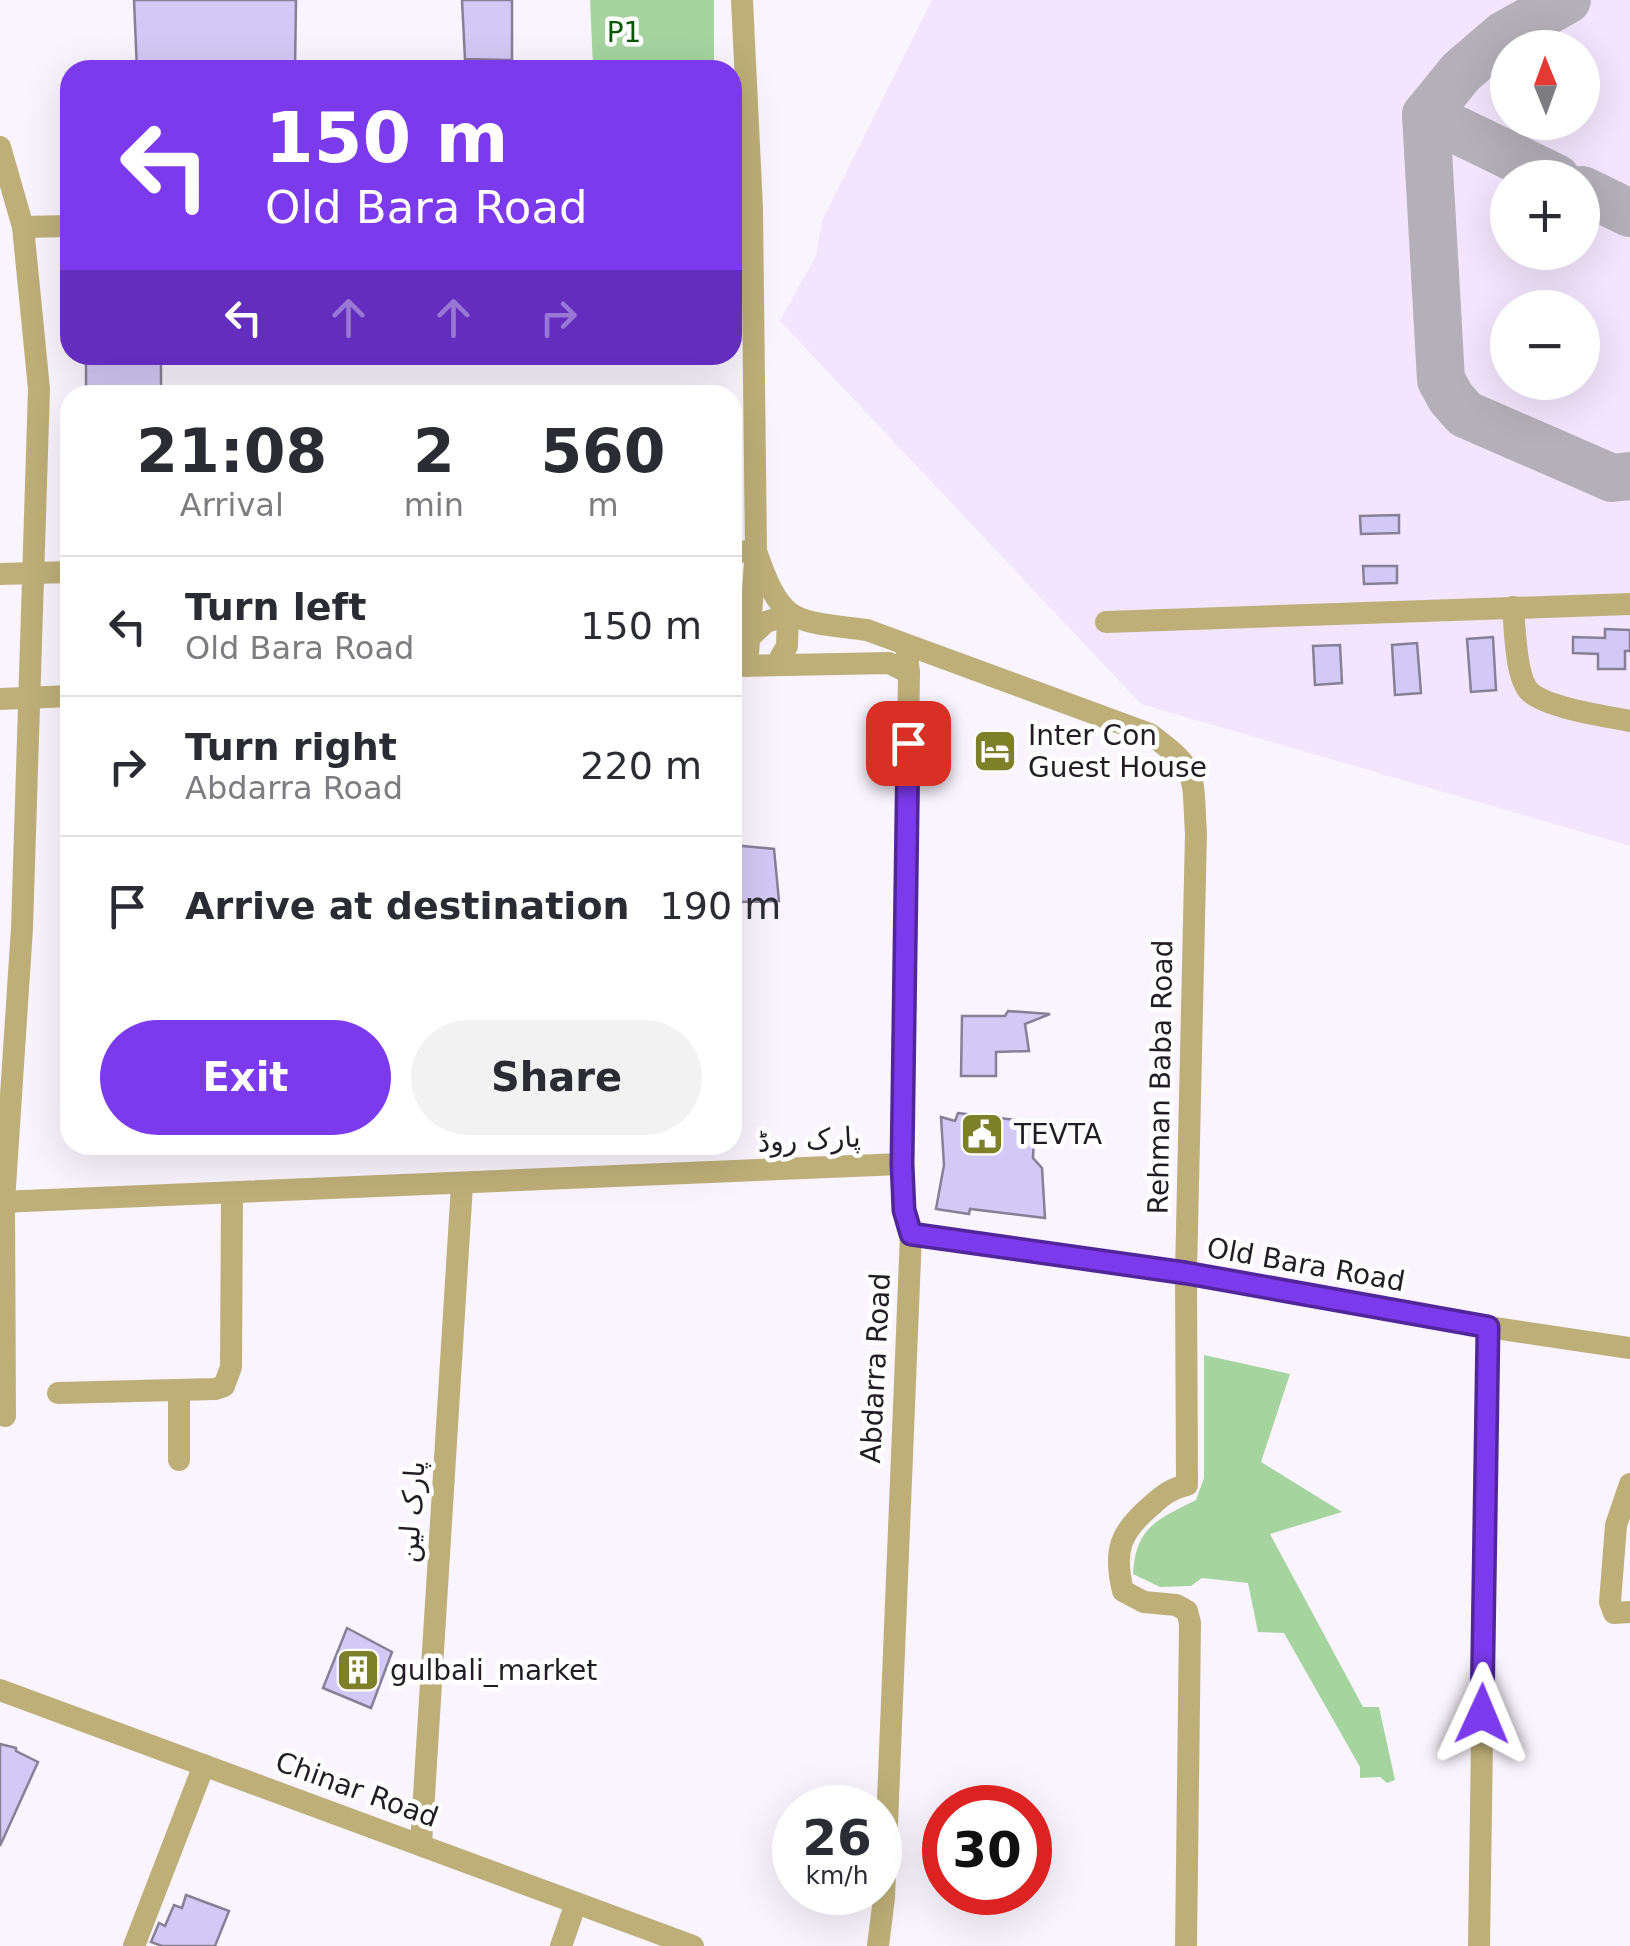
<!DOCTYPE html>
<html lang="en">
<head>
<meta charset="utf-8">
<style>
  body { margin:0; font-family:"DejaVu Sans",Cairo,sans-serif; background:#f2f2f3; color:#2b2b33; height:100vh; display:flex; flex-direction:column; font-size:38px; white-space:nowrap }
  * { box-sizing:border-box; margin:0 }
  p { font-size:32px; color:#7c7c81 }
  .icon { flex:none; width:55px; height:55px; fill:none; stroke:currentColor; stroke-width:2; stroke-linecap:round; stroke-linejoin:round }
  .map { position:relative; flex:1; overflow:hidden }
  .details { position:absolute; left:60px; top:385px; width:682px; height:770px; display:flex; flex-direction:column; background:#fff; border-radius:30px; box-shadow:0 10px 40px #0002 }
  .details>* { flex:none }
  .top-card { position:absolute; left:60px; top:60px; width:682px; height:305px; border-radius:30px; box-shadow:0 10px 40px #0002; background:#7c3aed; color:#fff; overflow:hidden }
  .needle { width:65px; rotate:359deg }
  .fabs { position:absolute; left:1490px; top:30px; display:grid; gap:20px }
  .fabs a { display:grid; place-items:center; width:110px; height:110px; border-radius:50%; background:#fff; box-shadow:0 10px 40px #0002; font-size:50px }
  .speed { position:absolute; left:772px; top:1785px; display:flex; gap:20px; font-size:50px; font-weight:700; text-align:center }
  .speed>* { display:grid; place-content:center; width:130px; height:130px; border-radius:50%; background:#fff; box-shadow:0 10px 40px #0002; line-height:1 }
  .speed small { font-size:25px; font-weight:400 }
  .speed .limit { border:15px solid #d22; background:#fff; color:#111 }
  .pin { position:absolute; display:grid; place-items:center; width:85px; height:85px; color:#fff; margin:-42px; border-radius:20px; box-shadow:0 5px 15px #0006 }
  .me { position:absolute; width:110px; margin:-55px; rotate:1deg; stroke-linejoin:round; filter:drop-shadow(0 0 8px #0008) }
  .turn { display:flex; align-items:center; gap:35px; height:210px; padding:0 40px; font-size:45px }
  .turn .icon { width:130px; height:130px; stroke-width:2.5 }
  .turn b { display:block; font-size:70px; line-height:85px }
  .lanes { display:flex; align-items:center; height:95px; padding:0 40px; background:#0003; justify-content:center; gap:50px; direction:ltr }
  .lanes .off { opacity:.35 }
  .eta { display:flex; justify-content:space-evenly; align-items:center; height:170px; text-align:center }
  .eta b { font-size:60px; font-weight:800; line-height:70px }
  .button { display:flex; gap:20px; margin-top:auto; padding:20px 40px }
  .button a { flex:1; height:115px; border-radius:60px; background:#7c3aed; color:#fff; font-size:40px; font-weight:800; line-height:115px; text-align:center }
  .button a+a { background:#f2f2f3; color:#2b2b33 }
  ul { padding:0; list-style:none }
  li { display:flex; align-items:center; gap:30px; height:140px; padding:0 40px; border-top:2px solid #e1e1e2 }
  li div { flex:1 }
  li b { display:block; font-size:38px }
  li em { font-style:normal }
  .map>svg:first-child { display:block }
  .built { fill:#f3e5fd; fill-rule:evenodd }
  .green { fill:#a5d49f }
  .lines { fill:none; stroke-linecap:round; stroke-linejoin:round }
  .taxiway { stroke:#b4afb8; stroke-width:48 }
  .building { fill:#d3c9f6; stroke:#868097; stroke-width:2.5 }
  .minor { stroke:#beaf79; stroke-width:22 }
  .route-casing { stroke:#51269a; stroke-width:25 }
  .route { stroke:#7c3aed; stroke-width:18 }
  .labels { text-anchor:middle; stroke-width:9; stroke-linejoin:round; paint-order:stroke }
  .park-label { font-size:28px; fill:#085800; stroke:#fff }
  .poi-label { font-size:28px; fill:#221d25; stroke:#fff; text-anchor:start }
  .street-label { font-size:28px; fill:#221d25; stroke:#fff }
</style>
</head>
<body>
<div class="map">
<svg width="1630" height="1946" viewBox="0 0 1630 1946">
  <rect width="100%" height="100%" fill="#faf4fe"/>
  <!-- built -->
  <path class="built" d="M932,0H1630V846L1141,704L780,321L816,256L822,221ZM1508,48H1582V122H1508ZM1508,178H1582V252H1508ZM1508,308H1582V382H1508Z"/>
  <!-- green -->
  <g class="green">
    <path d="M590,0H714V61L593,66Z"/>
    <path d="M1204,1355L1290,1374L1261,1462L1342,1512L1270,1534L1363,1707H1379L1395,1780L1387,1783L1380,1777L1360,1778V1767L1284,1633L1258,1632L1248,1583L1202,1578L1191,1586L1160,1587L1133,1574C1136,1526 1157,1520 1196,1500L1204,1478Z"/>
  </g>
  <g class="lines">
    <!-- taxiway -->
    <g class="taxiway">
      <path d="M1567,0L1504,35L1461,72L1426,115L1441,380L1451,398L1465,414L1612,478L1630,476"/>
      <path d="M1426,115L1556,178"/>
      <path d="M1582,190L1630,213"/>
    </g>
  </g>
  <!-- building -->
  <g class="building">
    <path d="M134,0H296L295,70H137Z"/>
    <path d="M462,0H512V60L465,59Z"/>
    <path d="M161,357V395H86V361Z"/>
    <path d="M1399,515V533L1361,534L1360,516Z"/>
    <path d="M1363,566H1397V583L1364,584Z"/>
    <path d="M1605,629L1630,630V651H1625V669H1598V654L1573,653V637L1605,638Z"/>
    <path d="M1493,637L1496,690L1471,692L1467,639Z"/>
    <path d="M1417,643L1421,693L1395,695L1392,645Z"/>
    <path d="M1340,645L1342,683L1315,685L1313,646Z"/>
    <path d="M732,845L774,849L779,901L739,902V872H732Z"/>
    <path d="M1008,1011L1050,1014L1025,1024L1029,1051L996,1052V1076H961L962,1016H1005Z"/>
    <path d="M958,1113L1048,1124L1049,1138L1034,1137L1033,1158L1042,1168L1045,1218L970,1209L969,1214L936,1209L944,1165L941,1117L955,1121Z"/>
    <path d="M347,1628L392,1652L371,1708L323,1688Z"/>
    <path d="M0,1744L16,1748V1751L38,1762L0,1846Z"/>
    <path d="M186,1895L229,1911L215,1946H162L151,1942L159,1923L165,1926L174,1905L182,1908Z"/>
  </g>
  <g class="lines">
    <!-- minor -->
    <g class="minor">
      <path d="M742,0L752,209L756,551L747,666"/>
      <path d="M0,147L23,227L39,389L22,928L4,1202L5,1416"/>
      <path d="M23,227L70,226"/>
      <path d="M732,552L756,551C782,626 792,620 867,630L1150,734C1200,771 1192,775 1196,833L1186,1273L1187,1485C1172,1488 1163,1495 1152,1505C1120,1532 1113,1550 1123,1591L1144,1602L1176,1605L1187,1611L1190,1623L1186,1946"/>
      <path d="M0,574L70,572"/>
      <path d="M1513,607C1515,627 1515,678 1530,692C1547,708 1606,716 1630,721"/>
      <path d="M1106,622L1630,604"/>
      <path d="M750,637L766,622L788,615L787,646L776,665"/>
      <path d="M736,666L889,663L909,673"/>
      <path d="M0,699L70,696"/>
      <path d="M0,1202L901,1164"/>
      <path d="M911,1234L1186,1273L1488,1327L1630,1348"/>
      <path d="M58,1393L215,1389L224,1386L231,1367L232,1194"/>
      <path d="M179,1460V1390"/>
      <path d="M1630,1484L1616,1525L1610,1602L1614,1613L1630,1612"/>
      <path d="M0,1690L693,1946"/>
      <path d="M421,1844L462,1185"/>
      <path d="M134,1946L204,1765"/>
      <path d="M561,1946L576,1903"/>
      <path d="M878,1946L884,1898L911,1234L903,1210L901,1164L909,673L906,645"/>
      <path d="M1479,1946L1488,1327"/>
    </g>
  </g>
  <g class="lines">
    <!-- route casing -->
    <g class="route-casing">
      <path id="route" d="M908,743L902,1164L904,1210L911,1234L1186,1273L1488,1327L1482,1714"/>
    </g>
    <!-- route -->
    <use href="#route" class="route"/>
  </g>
  <!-- icons -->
  <defs>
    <g id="hotel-square" transform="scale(2.25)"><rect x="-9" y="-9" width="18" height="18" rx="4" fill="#7e8029" stroke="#fff"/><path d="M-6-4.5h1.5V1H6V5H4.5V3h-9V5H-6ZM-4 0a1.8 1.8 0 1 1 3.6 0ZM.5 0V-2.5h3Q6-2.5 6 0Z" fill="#fff"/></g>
    <g id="civic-square" transform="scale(2.25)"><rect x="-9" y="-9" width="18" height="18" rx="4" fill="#7e8029" stroke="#fff"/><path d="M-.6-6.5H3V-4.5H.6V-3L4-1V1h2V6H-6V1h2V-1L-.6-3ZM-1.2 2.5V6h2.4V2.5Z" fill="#fff"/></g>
    <g id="building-square" transform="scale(2.25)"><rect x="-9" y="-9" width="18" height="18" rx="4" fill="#7e8029" stroke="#fff"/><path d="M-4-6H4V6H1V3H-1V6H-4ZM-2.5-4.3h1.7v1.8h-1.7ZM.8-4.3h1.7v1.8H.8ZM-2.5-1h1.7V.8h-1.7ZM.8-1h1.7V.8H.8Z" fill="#fff"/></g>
  </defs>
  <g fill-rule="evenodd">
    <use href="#hotel-square" x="995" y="751"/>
    <use href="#civic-square" x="982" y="1134"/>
    <use href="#building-square" x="358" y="1670"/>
  </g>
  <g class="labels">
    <!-- park labels -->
    <g class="park-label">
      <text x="624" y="42">P1</text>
    </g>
    <!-- poi labels -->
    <g class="poi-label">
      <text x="1028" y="745">Inter Con<tspan x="1028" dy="32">Guest House</tspan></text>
      <text x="1014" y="1144">TEVTA</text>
      <text x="390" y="1680">gulbali_market</text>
    </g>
    <!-- street labels -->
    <g class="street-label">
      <text transform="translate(1160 1077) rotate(-89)" y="10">Rehman Baba Road</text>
      <text transform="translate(809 1139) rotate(-3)" y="10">پارک روڈ</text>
      <text transform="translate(1306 1264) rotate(10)" y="10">Old Bara Road</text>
      <text transform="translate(875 1368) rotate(-87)" y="10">Abdarra Road</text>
      <text transform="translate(411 1512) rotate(-86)" y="10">پارک لین</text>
      <text transform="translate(357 1789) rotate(20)" y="10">Chinar Road</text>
    </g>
  </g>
</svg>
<div class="fabs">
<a><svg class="needle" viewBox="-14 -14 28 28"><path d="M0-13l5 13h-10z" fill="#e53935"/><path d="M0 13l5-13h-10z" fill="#7c7c81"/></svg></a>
<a>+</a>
<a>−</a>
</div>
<div class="speed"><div>26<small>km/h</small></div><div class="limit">30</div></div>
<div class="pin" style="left:908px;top:743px;background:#d93025"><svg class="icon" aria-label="arrive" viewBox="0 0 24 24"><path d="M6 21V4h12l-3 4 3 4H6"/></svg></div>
<svg class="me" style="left:1482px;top:1714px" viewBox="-20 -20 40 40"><path d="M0-17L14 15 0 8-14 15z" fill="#7c3aed" stroke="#fff" stroke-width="4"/></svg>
<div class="top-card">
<div class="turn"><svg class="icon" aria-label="left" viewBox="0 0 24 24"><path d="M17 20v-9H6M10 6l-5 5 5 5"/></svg><div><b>150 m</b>Old Bara Road</div></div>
<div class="lanes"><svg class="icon" aria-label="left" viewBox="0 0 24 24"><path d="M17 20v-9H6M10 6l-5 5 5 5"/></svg><svg class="icon off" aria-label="ahead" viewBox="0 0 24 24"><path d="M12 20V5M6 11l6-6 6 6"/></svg><svg class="icon off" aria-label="ahead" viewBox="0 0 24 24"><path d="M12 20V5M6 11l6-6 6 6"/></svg><svg class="icon off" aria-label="right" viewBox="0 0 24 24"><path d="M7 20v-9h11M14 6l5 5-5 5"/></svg></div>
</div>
<section class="details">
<div class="eta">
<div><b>21:08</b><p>Arrival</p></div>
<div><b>2</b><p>min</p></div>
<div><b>560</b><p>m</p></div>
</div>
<ul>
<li><svg class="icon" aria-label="left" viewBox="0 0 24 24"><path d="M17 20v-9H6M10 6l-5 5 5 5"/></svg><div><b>Turn left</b><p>Old Bara Road</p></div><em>150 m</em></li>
<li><svg class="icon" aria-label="right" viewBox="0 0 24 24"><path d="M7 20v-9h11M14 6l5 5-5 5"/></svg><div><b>Turn right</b><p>Abdarra Road</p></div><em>220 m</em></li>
<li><svg class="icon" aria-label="arrive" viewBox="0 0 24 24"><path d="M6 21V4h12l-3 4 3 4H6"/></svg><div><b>Arrive at destination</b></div><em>190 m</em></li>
</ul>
<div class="button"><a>Exit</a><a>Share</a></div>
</section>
</div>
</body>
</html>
